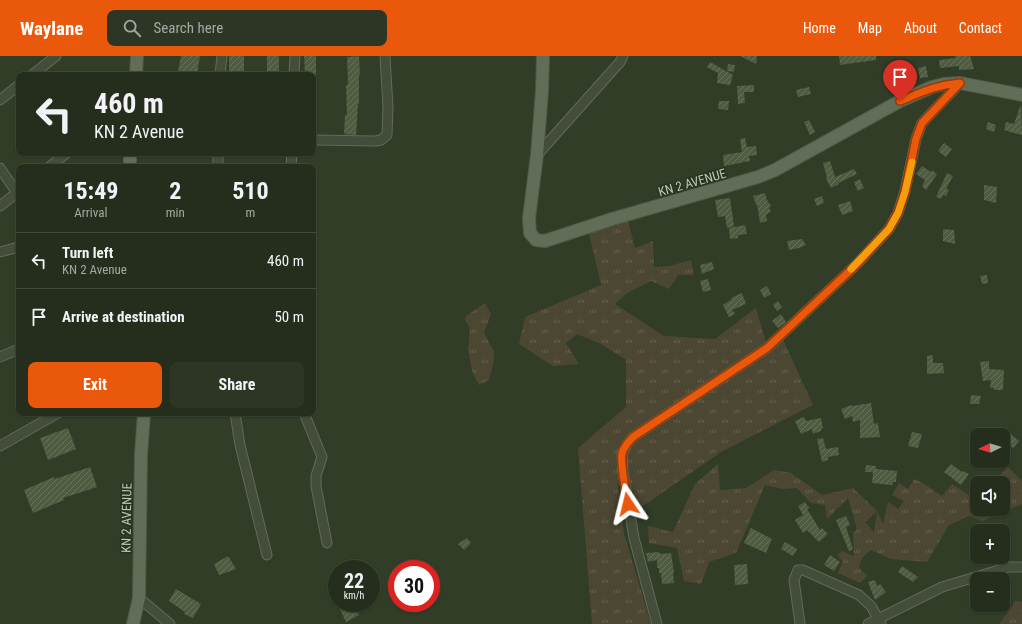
<!DOCTYPE html>
<html lang="en">
<head>
<meta charset="utf-8">
<style>
  body { margin:0; font-family:"Roboto Condensed",sans-serif; background:#2d3625; color:#f1f3f6; height:100vh; display:flex; flex-direction:column; font-size:15px; white-space:nowrap }
  * { box-sizing:border-box; margin:0 }
  p { font-size:13px; color:#a3a8a3 }
  .icon { flex:none; width:22px; height:22px; fill:none; stroke:currentColor; stroke-width:2; stroke-linecap:round; stroke-linejoin:round }
  .map { position:relative; flex:1; overflow:hidden }
  .drawer { position:absolute; left:16px; top:108px; width:300px; height:252px; display:flex; flex-direction:column; background:#252e1c; border-radius:8px; box-shadow:0 1px 3px #0004,0 0 0 1px #424a3b }
  .drawer>* { flex:none }
  .hud { position:absolute; left:16px; top:16px; width:300px; height:84px; border-radius:8px; box-shadow:0 1px 3px #0004,0 0 0 1px #424a3b; background:#252e1c; color:#f1f3f6; overflow:hidden }
  .needle { width:26px; rotate:265deg }
  .fabs { position:absolute; left:970px; top:372px; display:grid; gap:8px }
  .fabs a { display:grid; place-items:center; width:40px; height:40px; border-radius:8px; background:#252e1c; box-shadow:0 1px 3px #0004,0 0 0 1px #424a3b; font-size:20px }
  .speed { position:absolute; left:328px; top:504px; display:flex; gap:8px; font-size:20px; font-weight:700; text-align:center }
  .speed>* { display:grid; place-content:center; width:52px; height:52px; border-radius:50%; background:#252e1c; box-shadow:0 1px 3px #0004,0 0 0 1px #424a3b; line-height:1 }
  .speed small { font-size:10px; font-weight:400 }
  .speed .limit { border:6px solid #d22; background:#fff; color:#111 }
  .pin { position:absolute; display:grid; place-items:center; width:34px; height:34px; color:#fff; margin:-41px -17px; border-radius:50% 50% 50% 0; rotate:-45deg; box-shadow:0 0 4px #0007 }
  .pin .icon { rotate:45deg }
  .me { position:absolute; width:44px; margin:-22px; rotate:350deg; stroke-linejoin:round; filter:drop-shadow(0 0 3px #0008) }
  .turn { display:flex; align-items:center; gap:14px; height:84px; padding:0 12px; font-size:18px }
  .turn .icon { width:52px; height:52px; stroke-width:2.5 }
  .turn b { display:block; font-size:28px; line-height:34px }
  .eta { display:flex; justify-content:space-evenly; align-items:center; height:68px; text-align:center }
  .eta b { font-size:24px; font-weight:700; line-height:28px }
  .button { display:flex; gap:8px; margin-top:auto; padding:8px 12px }
  .button a { flex:1; height:46px; border-radius:8px; background:#ea580c; color:#fff; font-size:16px; font-weight:700; line-height:46px; text-align:center }
  .button a+a { background:#2d3625; color:#f1f3f6 }
  ul { padding:0; list-style:none }
  li { display:flex; align-items:center; gap:12px; height:56px; padding:0 12px; border-top:1px solid #424a3b }
  li div { flex:1 }
  li b { display:block; font-size:15px }
  li em { font-style:normal }
  header { display:flex; align-items:center; gap:24px; box-sizing:border-box; height:56px; padding:0 20px; background:#ea580c; color:#fff }
  header strong { font-size:19px }
  nav { display:flex; gap:22px; margin-inline-start:auto; font-size:14px }
  .search { width:280px; height:36px; background:#2d3625; display:flex; align-items:center; gap:10px; box-sizing:border-box; padding:0 14px; border-radius:8px; color:#a3a8a3; font-size:15px }
  .map>svg:first-child { display:block }
  .grass { fill:url(#grass-tufts); fill-rule:evenodd }
  .building { fill:url(#building-hatch) }
  .lines { fill:none; stroke-linecap:round; stroke-linejoin:round }
  .minor-casing { stroke:#616b58; stroke-width:11 }
  .major-casing { stroke:#4f5946; stroke-width:14 }
  .minor { stroke:#434d3a; stroke-width:9 }
  .major { stroke:#626d58; stroke-width:12 }
  .route-casing { stroke:#983908; stroke-width:10 }
  .route { stroke:#ea580c; stroke-width:7 }
  .slow { stroke:#f59e0b; stroke-width:7 }
  .labels { text-anchor:middle; stroke-width:3; stroke-linejoin:round; paint-order:stroke }
  .street-label { font-size:13px; fill:#bec8b6; stroke:#28321f }
</style>
</head>
<body>
<header>
<strong>Waylane</strong>
<div class="search"><svg class="icon" aria-label="search" viewBox="0 0 24 24"><circle cx="10" cy="10" r="6"/><path d="M15 15l6 6"/></svg>Search here</div>
<nav><a>Home</a><a>Map</a><a>About</a><a>Contact</a></nav>
</header>
<div class="map">
<svg width="1022" height="568" viewBox="0 0 1022 568">
  <defs>
    <pattern id="grass-tufts" width="24" height="20" patternUnits="userSpaceOnUse"><rect width="24" height="20" fill="#4c4733"/><path d="M3 7l-1-3M5 7V3M7 7l1-3M15 17l-1-3M17 17v-4M19 17l1-3" fill="none" stroke="#64604e"/></pattern>
    <pattern id="building-hatch" width="6" height="6" patternUnits="userSpaceOnUse"><rect width="6" height="6" fill="#4f5c42"/><path d="M-1 1l2-2M0 6l6-6M5 7l2-2" fill="none" stroke="#67725b"/></pattern>
  </defs>
  <rect width="100%" height="100%" fill="#313d26"/>
  <!-- grass -->
  <g class="grass">
    <path d="M628,165L635,192L653,185L654,211L669,210L691,204L694,219H678L669,233L651,225L627,237L615,248L664,280L715,283L756,252L767,290L781,279L813,349L721,396L630,459L626,391L618,430L624,477L651,568H592L578,392L626,351V304L601,288L577,278L566,287L579,308L553,310L519,288L525,261L601,229L589,177Z"/>
    <path d="M485,247L491,258L484,277L494,295V305L489,324L479,329L472,315L468,293L470,272L465,264L466,260Z"/>
    <path d="M718,408L720,434L746,432L774,414L791,417L822,439L853,432L877,455L883,468L888,446L898,453L904,445L892,439L899,427L908,433L914,423L923,427L942,440L952,428L975,443L977,441V453H1003V427H992L1008,411L1022,425V448L982,465L969,460L949,469L927,506L891,503L871,494L862,502L859,511L867,520L860,527L838,517L843,505L837,499L842,495L854,500L853,477L857,473L848,442L827,463L825,449L811,447L797,432L783,433L765,429L736,497L709,506L701,528L684,525L677,492L649,487L648,470L673,476L695,428ZM876,456H877L874,476L865,466Z"/>
    <path d="M1016,545L1022,546V568H999Z"/>
  </g>
  <!-- building -->
  <g class="building">
    <path d="M181,0H200L197,19H180L181,16L178,15Z"/>
    <rect x="229" y="0" width="15" height="17"/>
    <rect x="267" y="0" width="12" height="18"/>
    <path d="M304,0H316V19H305Z"/>
    <path d="M359,0L360,18L359,19V48H358L356,79L344,78L345,59H347L346,29H348L347,1Z"/>
    <path d="M740,0H757L756,8Z"/>
    <path d="M839,0H876V4L840,9Z"/>
    <path d="M955,0H970L974,13L959,14V10L940,12L939,4L956,2Z"/>
    <path d="M710,6L733,19L730,29L717,27L718,17L707,11Z"/>
    <path d="M728,8L735,9L734,16L727,15Z"/>
    <path d="M926,10L928,21L920,22L918,12Z"/>
    <path d="M908,11V24H898V12Z"/>
    <path d="M754,29V36H744L745,47L738,48L737,30Z"/>
    <path d="M809,31L811,38L798,41L796,34Z"/>
    <path d="M719,45H729L728,54L718,53Z"/>
    <path d="M1021,48L1022,79L1004,74L1006,66L1014,68Z"/>
    <path d="M809,64L815,76L810,79L804,66Z"/>
    <path d="M988,66L996,69L994,76L986,73Z"/>
    <path d="M745,82L747,91L756,90L757,99L749,100L750,105L724,110L723,99L742,96L740,83Z"/>
    <path d="M944,87L952,93L946,101L938,95Z"/>
    <path d="M830,105L835,121L854,113L857,118L838,127L839,128L831,132L826,123L827,122L823,107Z"/>
    <path d="M922,110L931,116L932,114L937,118L926,134L922,130L925,124L916,118Z"/>
    <path d="M947,117L953,120L946,133L949,134L946,140L943,139L941,143L936,141Z"/>
    <path d="M860,123L864,132L858,135L854,126Z"/>
    <path d="M984,129L997,131L996,147L984,144Z"/>
    <path d="M765,137L767,144L771,150L769,152L771,155L766,159L767,165L760,167L757,148L756,149L753,140Z"/>
    <path d="M822,140L824,147L817,150L814,143Z"/>
    <path d="M730,142L734,170L727,172L725,160L718,161L715,144Z"/>
    <path d="M850,145L853,155L842,159L838,149Z"/>
    <path d="M745,169L747,178L738,179V182L730,183L729,172Z"/>
    <path d="M943,173L954,174L955,188L943,185Z"/>
    <path d="M802,183L806,189L799,192L789,194L787,185Z"/>
    <path d="M712,206L714,213L702,218L700,209Z"/>
    <path d="M987,219L988,227L982,228L980,220Z"/>
    <path d="M708,223L711,234L703,236L700,225Z"/>
    <path d="M767,230L771,238L764,242L760,234Z"/>
    <path d="M742,237L746,248L732,254L735,258L729,261L723,249L732,243L731,242Z"/>
    <path d="M778,245L782,251L777,255L773,249Z"/>
    <path d="M781,258L786,266L778,272L772,265Z"/>
    <path d="M933,299V307H943L944,317L927,318V300Z"/>
    <path d="M989,305V313L1004,314L1003,334H994V332H990L991,324L983,325L980,306Z"/>
    <path d="M971,339L981,340L979,348H970Z"/>
    <path d="M871,347L874,368L878,367L880,381L860,382V364L853,366L852,360L845,363L841,353L852,349V350Z"/>
    <path d="M804,361L806,365L821,362L823,372L821,373V375L813,378L812,373L801,378L795,365Z"/>
    <path d="M68,372L76,393L48,404L40,382Z"/>
    <path d="M1007,375L1019,385L1013,392L1003,381Z"/>
    <path d="M912,376L922,378L918,392L908,390Z"/>
    <path d="M823,382L826,393L838,391L839,399L828,401V404L822,406L817,383Z"/>
    <path d="M951,408L962,416L963,415L969,418L961,429L944,416Z"/>
    <path d="M866,409L876,410V413L897,415L896,426H893L892,429L872,427L873,416H865Z"/>
    <path d="M90,411L97,431L63,442L64,444L33,457L24,434L54,421L55,423Z"/>
    <path d="M805,446L809,452L807,453L820,474L822,472L828,478L819,486L807,474L803,477L795,464L803,459L798,450Z"/>
    <path d="M846,460L850,469L846,471L853,493L849,495L836,464Z"/>
    <path d="M751,472L772,483L766,497L744,487Z"/>
    <path d="M467,482L471,487L464,494L458,488Z"/>
    <path d="M785,486L797,493L793,500L781,493Z"/>
    <path d="M659,496L660,498L671,497L674,517H673L674,527L662,528L661,517H659V512H657V504L648,506L646,497Z"/>
    <path d="M830,499L840,506L834,515L824,509Z"/>
    <path d="M228,500L236,513L219,519L214,508Z"/>
    <path d="M747,508L748,528L735,529L734,509Z"/>
    <path d="M902,510L918,521L913,526L898,516Z"/>
    <path d="M875,524L877,530L880,528L886,536L875,544L868,526Z"/>
    <path d="M176,533L201,548L193,562L184,558L185,556L169,545Z"/>
    <path d="M345,547H354L359,559L346,566L339,551Z"/>
  </g>
  <g class="lines">
    <!-- minor casing -->
    <g class="minor-casing">
      <g id="minor">
        <path d="M32,19L56,0"/>
        <path d="M220,19L222,0"/>
        <path d="M294,19L295,0"/>
        <path d="M0,44L19,29"/>
        <path d="M313,84L376,85L381,84L387,79L388,51L385,0"/>
        <path d="M218,97V111"/>
        <path d="M537,99L620,6L623,0"/>
        <path d="M49,111L67,97"/>
        <path d="M291,111L292,97"/>
        <path d="M0,112L19,140"/>
        <path d="M0,150L19,135"/>
        <path d="M0,196L19,191"/>
        <path d="M0,301L19,293"/>
        <path d="M235,357L240,389L267,499"/>
        <path d="M304,357L322,401L316,420V430L327,487"/>
        <path d="M0,390L58,357"/>
        <path d="M139,542L170,568"/>
        <path d="M657,568L634,482L623,416L622,398L627,388L633,381L767,292L857,208L889,173L898,157L905,135L916,83L922,67L960,27"/>
        <path d="M800,568L794,524L798,514H803L859,539L871,550L881,568"/>
        <path d="M868,568L942,531L1009,511H1022"/>
      </g>
    </g>
    <!-- major casing -->
    <g class="major-casing">
      <g id="major">
        <path d="M543,0L542,35L537,99L529,162L530,177L536,184L545,185L612,163L758,121L775,114L900,45L932,31L944,28L960,27L1022,39"/>
        <path d="M136,19L137,0"/>
        <path d="M130,111V97"/>
        <path d="M133,568L139,542L141,399L144,357"/>
      </g>
    </g>
    <!-- minor -->
    <use href="#minor" class="minor"/>
    <!-- major -->
    <use href="#major" class="major"/>
  </g>
  <g class="lines">
    <!-- route casing -->
    <g class="route-casing">
      <path id="route" d="M628,448C626,436 620,407 622,397C624,391 628,386 633,381L767,292L857,208L889,173L898,157L905,136L916,83L922,67L960,27C936,29 922,36 900,45"/>
    </g>
    <!-- route -->
    <use href="#route" class="route"/>
    <!-- slow -->
    <path class="slow" d="M851,213L889,173L898,157L905,136L912,106"/>
  </g>
  <g class="labels">
    <!-- street labels -->
    <g class="street-label">
      <text transform="translate(692 126) rotate(-16)" y="5">KN 2 AVENUE</text>
      <text transform="translate(126 462) rotate(-89)" y="5">KN 2 AVENUE</text>
    </g>
  </g>
</svg>
<div class="fabs">
<a><svg class="needle" viewBox="-14 -14 28 28"><path d="M0-13l5 13h-10z" fill="#e53935"/><path d="M0 13l5-13h-10z" fill="#a3a8a3"/></svg></a>
<a><svg class="icon" aria-label="sound" viewBox="0 0 24 24"><path d="M4 9h4l5-4v14l-5-4H4zM17 9q2 3 0 6"/></svg></a>
<a>+</a>
<a>−</a>
</div>
<div class="speed"><div>22<small>km/h</small></div><div class="limit">30</div></div>
<div class="pin" style="left:900px;top:45px;background:#d93025"><svg class="icon" aria-label="arrive" viewBox="0 0 24 24"><path d="M6 21V4h12l-3 4 3 4H6"/></svg></div>
<svg class="me" style="left:628px;top:448px" viewBox="-20 -20 40 40"><path d="M0-17L14 15 0 8-14 15z" fill="#ea580c" stroke="#fff" stroke-width="4"/></svg>
<div class="hud">
<div class="turn"><svg class="icon" aria-label="left" viewBox="0 0 24 24"><path d="M17 20v-9H6M10 6l-5 5 5 5"/></svg><div><b>460 m</b>KN 2 Avenue</div></div>
</div>
<section class="drawer">
<div class="eta">
<div><b>15:49</b><p>Arrival</p></div>
<div><b>2</b><p>min</p></div>
<div><b>510</b><p>m</p></div>
</div>
<ul>
<li><svg class="icon" aria-label="left" viewBox="0 0 24 24"><path d="M17 20v-9H6M10 6l-5 5 5 5"/></svg><div><b>Turn left</b><p>KN 2 Avenue</p></div><em>460 m</em></li>
<li><svg class="icon" aria-label="arrive" viewBox="0 0 24 24"><path d="M6 21V4h12l-3 4 3 4H6"/></svg><div><b>Arrive at destination</b></div><em>50 m</em></li>
</ul>
<div class="button"><a>Exit</a><a>Share</a></div>
</section>
</div>
</body>
</html>
